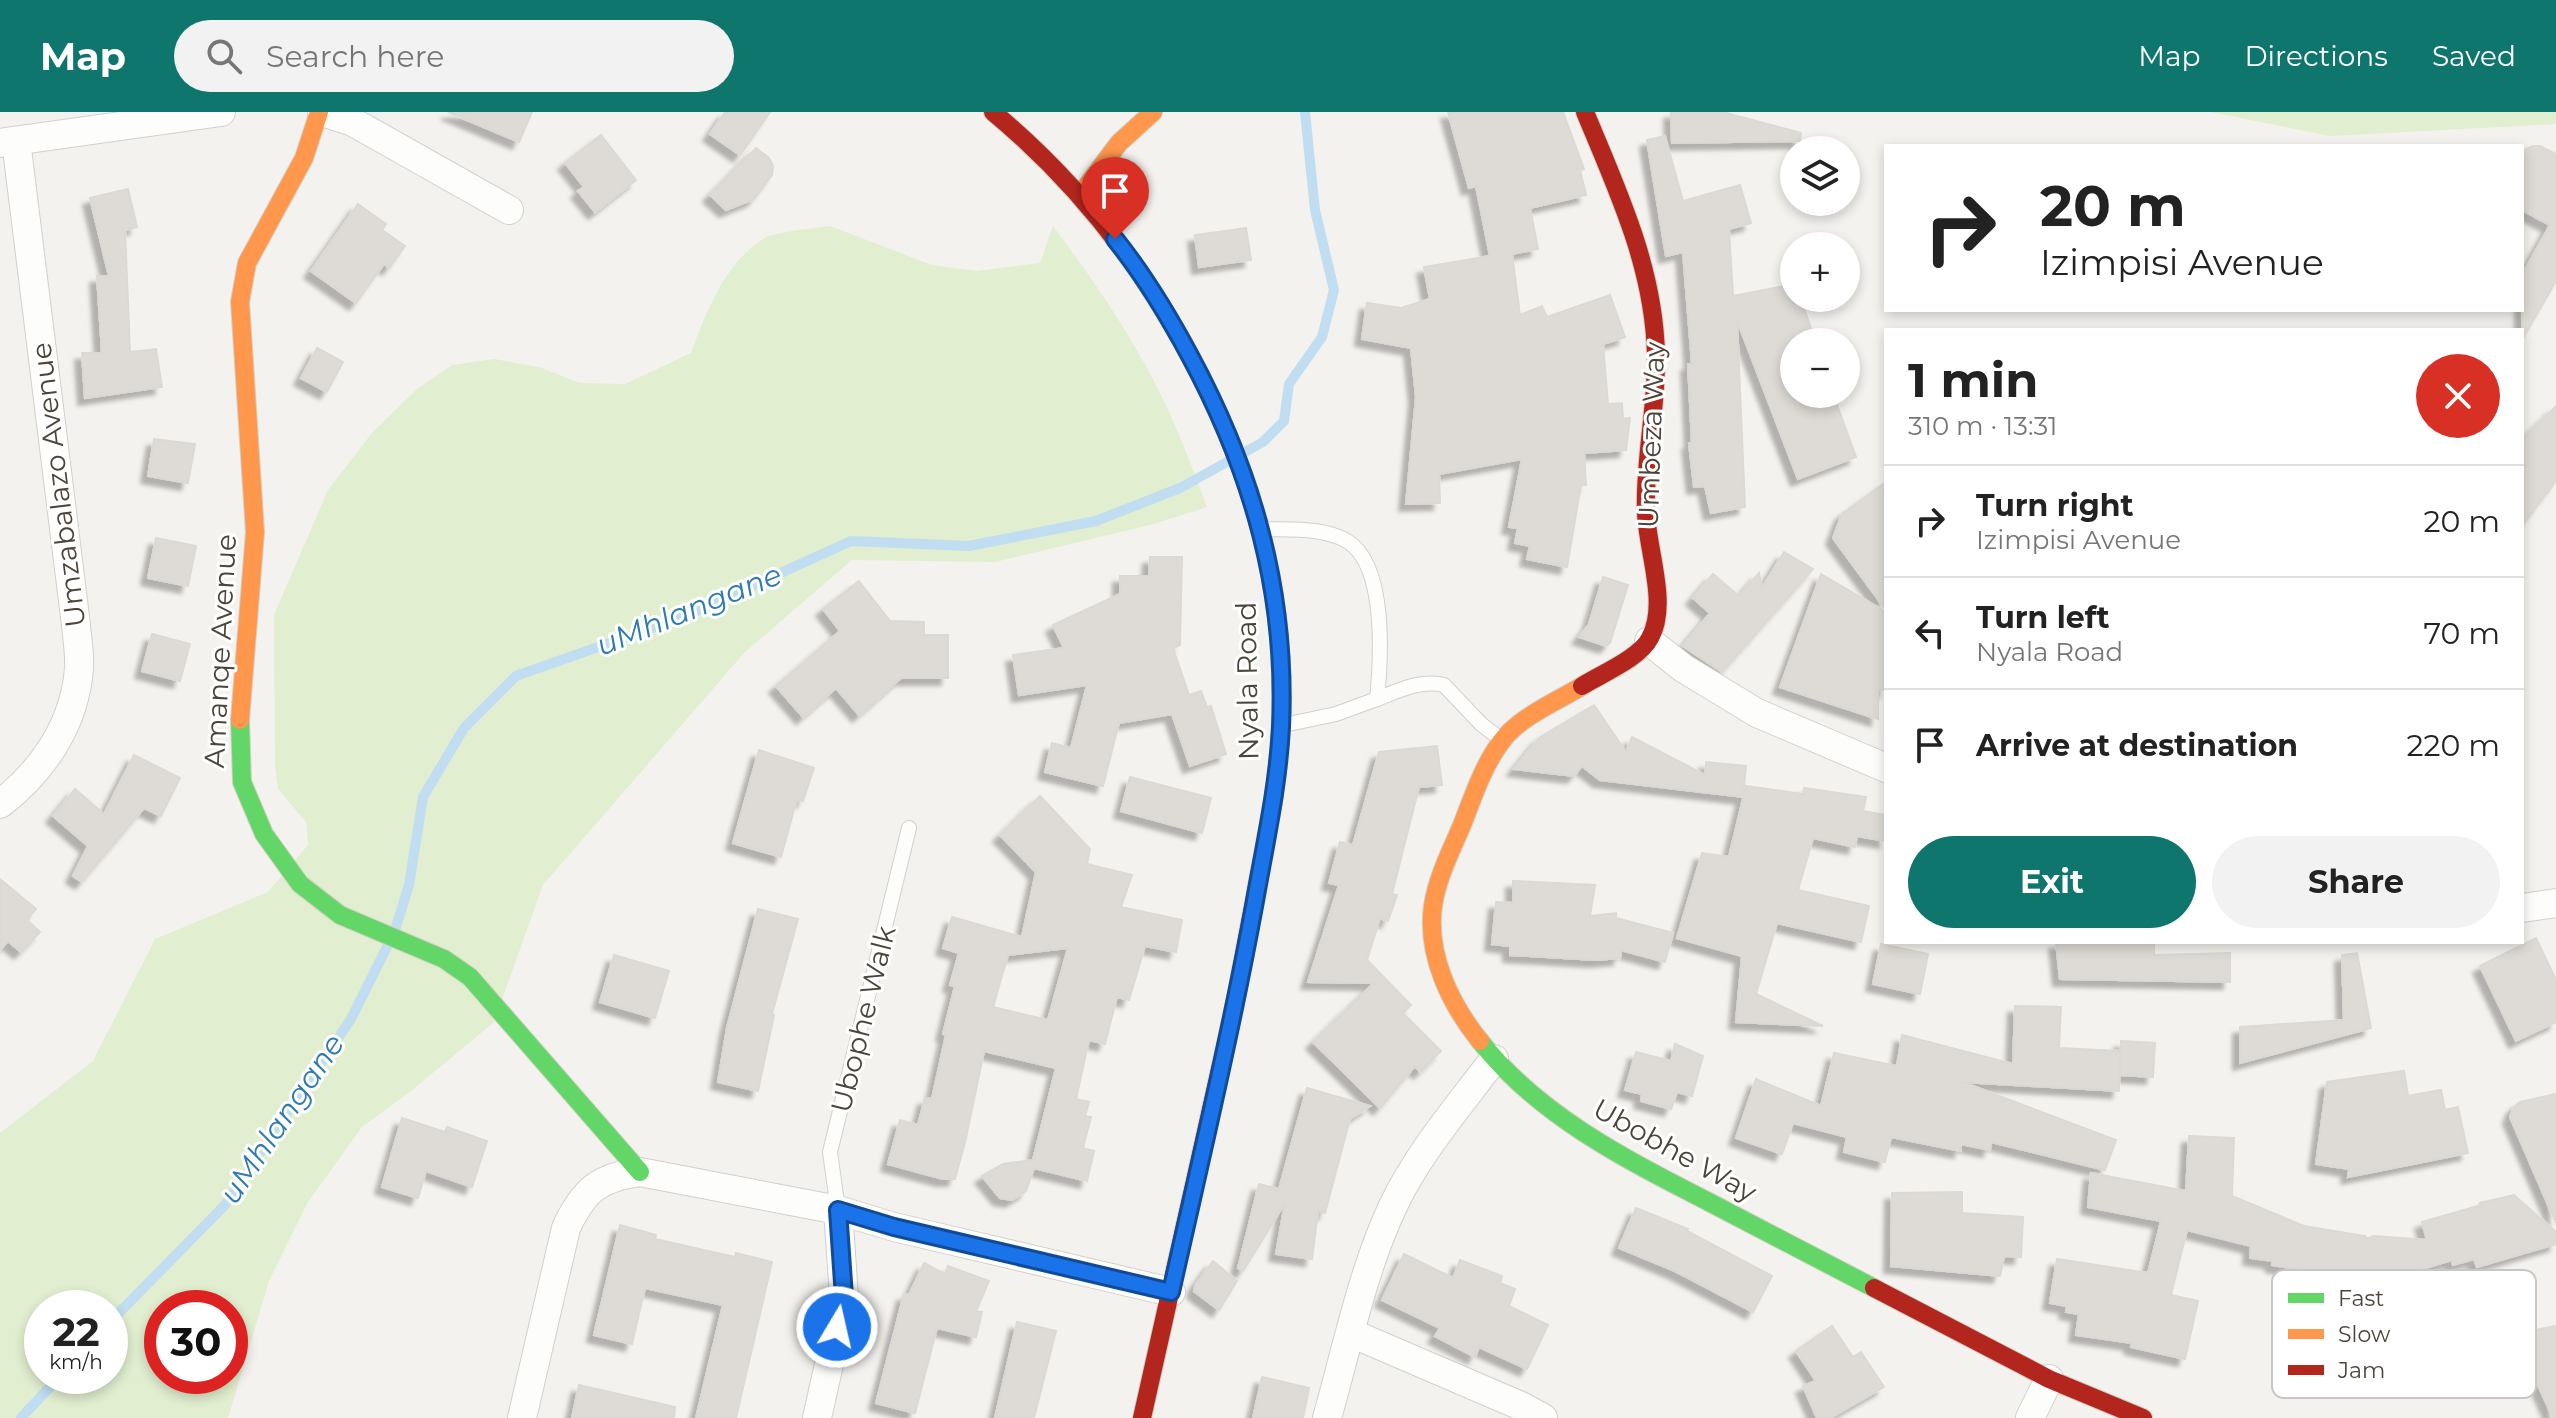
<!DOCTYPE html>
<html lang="en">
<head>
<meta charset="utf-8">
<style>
  body { margin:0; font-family:Montserrat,sans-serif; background:#f2f2f2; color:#222; height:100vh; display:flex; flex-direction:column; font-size:30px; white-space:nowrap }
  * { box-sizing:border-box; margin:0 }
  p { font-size:26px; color:#767676 }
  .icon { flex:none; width:44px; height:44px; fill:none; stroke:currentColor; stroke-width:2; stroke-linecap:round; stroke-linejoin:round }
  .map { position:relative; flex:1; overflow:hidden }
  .details { position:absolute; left:1884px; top:216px; width:640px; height:616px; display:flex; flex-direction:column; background:#fff; border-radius:0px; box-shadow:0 4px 12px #0003 }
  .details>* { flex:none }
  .hud { position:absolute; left:1884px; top:32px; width:640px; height:168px; border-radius:0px; box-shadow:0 4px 12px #0003; background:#fff; color:#222; overflow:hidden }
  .controls { position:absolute; left:1780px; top:24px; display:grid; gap:16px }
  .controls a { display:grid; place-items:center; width:80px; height:80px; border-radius:50%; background:#fff; box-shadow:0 4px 12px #0003; font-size:40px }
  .speed { position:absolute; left:24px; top:1178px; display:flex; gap:16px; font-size:40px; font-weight:700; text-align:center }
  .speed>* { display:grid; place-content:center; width:104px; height:104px; border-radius:50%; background:#fff; box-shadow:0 4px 12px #0003; line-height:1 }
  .speed small { font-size:20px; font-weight:400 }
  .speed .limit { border:12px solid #d22; background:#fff; color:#111 }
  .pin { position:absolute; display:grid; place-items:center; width:68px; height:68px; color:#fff; margin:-82px -34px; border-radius:50% 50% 50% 0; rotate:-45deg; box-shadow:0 0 8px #0007 }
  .pin .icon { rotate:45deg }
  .me { position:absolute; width:88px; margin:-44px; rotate:9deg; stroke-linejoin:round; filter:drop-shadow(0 0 6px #0008) }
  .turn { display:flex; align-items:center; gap:28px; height:168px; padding:0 24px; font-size:36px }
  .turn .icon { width:104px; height:104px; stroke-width:2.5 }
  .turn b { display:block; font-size:56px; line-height:68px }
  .round { display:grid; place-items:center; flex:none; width:84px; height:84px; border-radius:42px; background:#f2f2f2 }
  .overview { display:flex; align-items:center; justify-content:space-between; height:136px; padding:0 24px }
  h1 { font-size:48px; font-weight:700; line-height:60px }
  .cta { display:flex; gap:16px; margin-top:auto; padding:16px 24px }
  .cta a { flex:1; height:92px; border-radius:48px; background:#0f766e; color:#fff; font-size:32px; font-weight:700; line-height:92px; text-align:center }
  .cta a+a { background:#f2f2f2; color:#222 }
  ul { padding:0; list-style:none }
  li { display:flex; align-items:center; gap:24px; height:112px; padding:0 24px; border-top:2px solid #e0e0e0 }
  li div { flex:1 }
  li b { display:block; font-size:30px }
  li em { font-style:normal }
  header { display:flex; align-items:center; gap:48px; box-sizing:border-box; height:112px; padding:0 40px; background:#0f766e; color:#fff }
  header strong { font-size:38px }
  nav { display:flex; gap:44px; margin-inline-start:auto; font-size:28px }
  .search { width:560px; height:72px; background:#f2f2f2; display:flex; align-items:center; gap:20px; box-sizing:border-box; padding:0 28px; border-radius:44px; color:#767676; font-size:30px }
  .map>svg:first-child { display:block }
  .green { fill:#e1eecf; fill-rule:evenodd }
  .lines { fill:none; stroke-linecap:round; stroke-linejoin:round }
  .stream { stroke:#c0ddf1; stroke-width:10 }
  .building { fill:#dedbd6; stroke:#dcd9d4; stroke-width:2; fill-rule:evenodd; filter:url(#shadow) }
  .lane-casing { stroke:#d2d0cb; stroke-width:16 }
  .street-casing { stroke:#d2d0cb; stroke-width:30 }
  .fast-casing { stroke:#d3cfc5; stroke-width:20 }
  .slow-casing { stroke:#d3cfc5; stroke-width:20 }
  .jam-casing { stroke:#d3cfc5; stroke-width:20 }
  .lane { stroke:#fdfdfc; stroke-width:14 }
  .street { stroke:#fdfdfc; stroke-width:28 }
  .fast { stroke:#63d668; stroke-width:18 }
  .slow { stroke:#ff974d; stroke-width:18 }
  .jam { stroke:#b3261e; stroke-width:18 }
  .route-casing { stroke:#114b97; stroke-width:20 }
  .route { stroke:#1a73e8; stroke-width:14 }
  .labels { text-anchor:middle; stroke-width:6; stroke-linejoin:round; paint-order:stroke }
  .street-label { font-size:28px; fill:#4b4439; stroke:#fff }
  .water-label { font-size:30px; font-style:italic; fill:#2e7ab2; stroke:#fff }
  .key { fill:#fff; stroke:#c9c7c4; stroke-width:2 }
  .key-label { font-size:22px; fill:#4b4439 }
</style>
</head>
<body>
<header>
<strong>Map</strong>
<div class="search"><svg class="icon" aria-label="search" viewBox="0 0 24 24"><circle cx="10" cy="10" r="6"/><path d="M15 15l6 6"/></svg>Search here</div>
<nav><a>Map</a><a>Directions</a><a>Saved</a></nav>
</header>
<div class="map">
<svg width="2556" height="1306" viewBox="0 0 2556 1306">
  <defs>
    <filter id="shadow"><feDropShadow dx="-7" dy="7" stdDeviation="2" flood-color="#0004"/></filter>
  </defs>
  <rect width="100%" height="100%" fill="#f4f2ee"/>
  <!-- green -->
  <g class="green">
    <path d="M2211,0H2556V12L2330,24Z"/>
    <path d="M830,114L932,153L977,159L1040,151L1053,114C1092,166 1128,218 1157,275C1177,314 1192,355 1207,395L1154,412L995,450L852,448L744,541L543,773L494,910L411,979L362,1015L308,1090L269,1169L228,1306H0V1021L93,949L155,827L268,780L308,733L306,710L278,677L275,654L274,503L328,378L372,321L417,277L452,253L494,247L539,255L580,271L625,272L691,241C706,200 725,151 763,127C773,120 816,116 830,114ZM42,1196H110V1264H42ZM162,1196H230V1264H162Z"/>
  </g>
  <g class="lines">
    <!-- stream -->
    <g class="stream">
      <path d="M395,818L409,773L423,685L464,616L516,564L686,504L851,429L969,434L1096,409L1180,376L1263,330L1284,309L1289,272L1322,225L1334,178L1315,98L1305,0"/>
      <path d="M110,1210L225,1093L351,907L388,833"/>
      <path d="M21,1306L60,1264"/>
    </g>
  </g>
  <!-- building -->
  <g class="building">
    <path d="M448,0H532L519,30Z"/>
    <path d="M725,0H770L740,43L710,22Z"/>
    <path d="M1448,0H1563L1584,57L1580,58L1586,83L1530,96L1538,137L1512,142L1520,203L1542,194L1547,205L1610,183L1625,225L1603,232L1608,292L1622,291L1623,307L1630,306L1626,338L1584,341L1586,373H1581L1567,455L1527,447L1530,434L1515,431L1518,416L1509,415L1522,347L1439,362L1440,391L1406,392L1416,285L1411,236L1362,227L1367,191L1401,196L1430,187L1424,155L1490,144L1476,74L1469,76Z"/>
    <path d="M1671,0H1722L1801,21L1800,29L1672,31Z"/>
    <path d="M601,23L636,68L595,100L578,79L584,75L565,51Z"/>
    <path d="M1665,24L1683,89L1740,73L1751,111L1729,117L1733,184L1790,173L1793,190L1801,188L1816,230H1794V282H1833L1856,345L1798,367L1737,208L1745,395L1711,401L1705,374L1694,375L1689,331H1692L1688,252H1692L1683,140L1666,144L1647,28Z"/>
    <path d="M2533,34H2540L2556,42V169L2522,228V163L2550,113L2522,98V39Z"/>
    <path d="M756,36L769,46L773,54L772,63L754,87L726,98L710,83Z"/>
    <path d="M128,77L137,115L125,118L130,240L156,237L162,275L85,286L82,241H102L97,164H109L90,86Z"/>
    <path d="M358,92L386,112L382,118L405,134L389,156L384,152L356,191L311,159Z"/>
    <path d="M1246,116L1251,148L1199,155L1195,123Z"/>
    <path d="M317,236L343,250L327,280L301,266Z"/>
    <path d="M2556,294V369L2522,414V327Z"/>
    <path d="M154,327L195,332L188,371L148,364Z"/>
    <path d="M1886,370V498L1833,426L1842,402Z"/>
    <path d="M156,426L196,434L188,474L148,466Z"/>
    <path d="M1784,440L1813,457L1722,560L1683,534L1710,501L1693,486L1713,462L1739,484L1759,461L1762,476Z"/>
    <path d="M1150,445H1182L1180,533L1173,536L1189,583L1201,579L1207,595L1211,594L1226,642L1190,654L1172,602L1119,611L1103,674L1045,660L1052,631L1071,636L1087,573L1019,583L1013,543L1064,536L1053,513L1120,482V464H1149Z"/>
    <path d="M1821,462L1886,500V579L1878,577V607L1780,575Z"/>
    <path d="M1603,465L1628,473L1610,531L1606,534L1579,525L1589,512Z"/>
    <path d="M859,469L890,509L924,510V523H948V566H901L859,603L836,576L803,605L776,574L840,519L823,497Z"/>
    <path d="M152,522L190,532L180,569L142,559Z"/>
    <path d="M1594,593L1626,640L1632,625L1705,663L1706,650L1746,654L1743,685L1600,668L1582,654L1574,664L1514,657L1539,626Z"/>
    <path d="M1437,634L1442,673L1419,675L1392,782L1397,783L1388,809L1380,806L1367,848L1411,893L1403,901L1441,939L1420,960L1415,954L1380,996L1313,930L1374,871L1308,870L1339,773L1329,771L1340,730L1353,733L1379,640Z"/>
    <path d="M759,638L814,656L803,689L797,687L781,745L733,731Z"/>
    <path d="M134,643L180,666L161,704L144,696L82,770L73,764L88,734L53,704L75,677L104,702Z"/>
    <path d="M1130,665L1211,686L1202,721L1121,699Z"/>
    <path d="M1746,674L1803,682L1804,676L1866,685L1863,699L1886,703V729L1857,724L1855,735L1813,726L1798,778L1869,794L1861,830L1777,811L1756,882L1823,914L1736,910L1742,844L1677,826L1702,741L1729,745Z"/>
    <path d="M1040,684L1090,737L1087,752L1132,763L1121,795L1182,808L1176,840L1145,834L1129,888L1117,885L1105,932L1089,928L1076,987L1089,990L1085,1004L1091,1005L1083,1036L1094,1039L1087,1069L1034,1056L1026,1079L1012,1088L1000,1086L982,1064L1003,1052L1033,1048L1056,956L984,939L966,1026L955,1067H943L888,1052L900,1008L918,1013L925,986L932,987L946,923L943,922L955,874L950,873L959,841L943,836L952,805L1022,825L1036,760L1000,723ZM1068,836L1048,908L993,895L1008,843Z"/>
    <path d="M0,767L36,797L27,808L40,820L21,840L8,829L0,838Z"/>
    <path d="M1513,769L1595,773L1590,804L1616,801V806L1673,821L1665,850L1621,838L1620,846L1596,848L1510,843V834L1492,832L1496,790L1513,791Z"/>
    <path d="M758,797L798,807L772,902L774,903L758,979L718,970L727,916Z"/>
    <path d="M2536,826L2556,868V910L2516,929L2480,854Z"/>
    <path d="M2056,830H2154V843L2230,841V870L2060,867Z"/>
    <path d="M1881,832L1928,842L1920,882L1873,872Z"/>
    <path d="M2357,841L2371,916L2240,951V915L2344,908L2342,843Z"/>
    <path d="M614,843L669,859L655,906L600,890Z"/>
    <path d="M2015,894L2061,895L2059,936L2120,939L2119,979L1962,970L2116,1028L2105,1058L1991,1030L1990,1038L1961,1032V1039L1891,1025L1885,1050L1844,1040L1847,1025L1793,1011L1782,1042L1736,1026L1756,967L1821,994L1834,941L1897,954L1902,923L2013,952Z"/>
    <path d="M2121,929L2155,931L2153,965L2120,963Z"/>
    <path d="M1675,932L1703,944L1692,984L1677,980L1671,997L1641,989L1642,982L1625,978L1636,940L1671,949Z"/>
    <path d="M2404,959L2408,984L2441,978L2445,998L2458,995L2468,1041L2348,1065L2349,1057L2316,1052L2327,970Z"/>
    <path d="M1307,976L1370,994L1350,1007L1325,1101L1318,1099L1312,1147L1276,1142L1285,1091L1243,1159L1238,1156L1259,1072L1279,1077Z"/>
    <path d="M2556,982V1111L2510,1005L2514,995L2520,990Z"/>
    <path d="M402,1006L445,1020L447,1015L487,1029L472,1075L426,1059L418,1086L382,1075Z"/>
    <path d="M2189,1024L2234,1026L2232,1084L2304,1114L2365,1124V1127L2374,1124L2427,1128L2422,1110L2478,1094L2480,1091L2514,1083L2556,1120V1132L2477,1155L2474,1147L2453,1153L2452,1148L2409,1161L2407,1179L2363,1176V1168L2272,1153L2273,1149L2250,1146L2251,1134L2187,1118L2171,1183L2198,1189L2185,1247L2131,1235L2132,1231L2076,1223L2079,1202L2066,1200L2067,1194L2050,1191L2057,1147L2148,1161L2161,1109L2088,1095L2091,1061L2186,1079Z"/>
    <path d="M1962,1080V1101L2023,1105L2021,1145L2004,1144L2000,1164L1891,1154L1892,1081Z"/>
    <path d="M1636,1096L1688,1117L1687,1119L1772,1164L1753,1200L1675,1159L1619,1136Z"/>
    <path d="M620,1113L656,1123L655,1127L735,1145L736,1141L772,1150L736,1306H696L723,1193L645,1176L632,1232L594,1223Z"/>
    <path d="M1404,1142L1453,1166L1460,1148L1502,1164L1500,1171L1515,1177L1509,1194L1548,1213L1527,1257L1479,1235L1475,1245L1435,1224L1440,1216L1382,1188Z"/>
    <path d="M1213,1149L1237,1169L1219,1198L1194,1179L1196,1172Z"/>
    <path d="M924,1151L945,1162L948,1154L989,1169L976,1199L982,1200L976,1225L937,1216L915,1301L876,1291L904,1182L909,1183Z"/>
    <path d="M1017,1210L1056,1219L1034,1306H995Z"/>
    <path d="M1832,1214L1853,1245L1861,1240L1884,1275L1830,1306H1817L1803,1274L1816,1269L1796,1239Z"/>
    <path d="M2556,1214V1306H2553L2515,1222Z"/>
    <path d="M1262,1265L1309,1276L1303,1306H1253Z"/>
    <path d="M579,1273L675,1295L674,1306H572Z"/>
  </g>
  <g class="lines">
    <!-- lane casing -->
    <g class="lane-casing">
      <g id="lane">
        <path d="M1262,417C1288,418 1324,415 1347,429C1387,453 1381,547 1377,587L1336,602L1284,613"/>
        <path d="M1377,587C1398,579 1421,567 1444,573L1481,612L1502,628"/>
        <path d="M838,1098L830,1040L909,716"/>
      </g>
    </g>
    <!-- street casing -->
    <g class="street-casing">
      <g id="street">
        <path d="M322,0L353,10L509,98"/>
        <path d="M0,31L221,0"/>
        <path d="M1649,529L1683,556L1757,601L1886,656"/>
        <path d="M0,692C43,659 75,612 79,556C80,542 77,527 76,513L16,29"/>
        <path d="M2522,796L2556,791"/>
        <path d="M1351,1221L1521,1294L1543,1306"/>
        <path d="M522,1306L566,1116C583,1079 599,1065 640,1060L838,1098L894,1115L1171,1180"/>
        <path d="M817,1306L844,1185L838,1098"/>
        <path d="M1327,1306C1347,1236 1362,1160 1393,1094C1418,1041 1459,994 1494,947"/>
        <path d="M2030,1306L2049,1267"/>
      </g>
    </g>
    <!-- fast casing -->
    <g class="fast-casing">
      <g id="fast">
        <path d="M240,608L242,670L264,722L300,772L340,803L444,847L470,865L640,1060"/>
        <path d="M1480,929C1538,1003 1625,1047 1707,1089C1763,1118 1818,1147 1874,1176"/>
      </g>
    </g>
    <!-- slow casing -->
    <g class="slow-casing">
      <g id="slow">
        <path d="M1080,83L1119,31L1153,0"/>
        <path d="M1232,333C1278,445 1292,565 1274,684"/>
        <path d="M240,608L255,420L240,190L247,151L304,46L319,0"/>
        <path d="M1480,929C1451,893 1426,843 1433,794C1437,766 1451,739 1462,713C1473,685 1483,654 1501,630C1519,605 1556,590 1582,574"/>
      </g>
    </g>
    <!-- jam casing -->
    <g class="jam-casing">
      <g id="jam">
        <path d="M993,0C1101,90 1179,204 1232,333"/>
        <path d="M1582,574C1601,562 1640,546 1650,526C1669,492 1647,438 1646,400C1644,348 1657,296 1656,243C1654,155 1618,80 1585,0"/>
        <path d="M1874,1176L2049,1267L2143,1306"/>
        <path d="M1142,1306L1235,891L1274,684"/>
      </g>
    </g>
    <!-- lane -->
    <use href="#lane" class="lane"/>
    <!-- street -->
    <use href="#street" class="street"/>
    <!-- fast -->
    <use href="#fast" class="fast"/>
    <!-- slow -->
    <use href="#slow" class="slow"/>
    <!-- jam -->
    <use href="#jam" class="jam"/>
  </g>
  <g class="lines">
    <!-- route casing -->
    <g class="route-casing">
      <path id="route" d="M837,1215L844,1185L838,1098L894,1115L1171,1180C1200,1050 1231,920 1255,789C1265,732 1278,674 1281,615C1287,481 1253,361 1190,244C1168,203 1144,163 1115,127"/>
    </g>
    <!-- route -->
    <use href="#route" class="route"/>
  </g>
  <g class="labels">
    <!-- street labels -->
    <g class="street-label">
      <text transform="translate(1651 323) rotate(-88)" y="10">Umbeza Way</text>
      <text transform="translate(58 373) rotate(-97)" y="10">Umzabalazo Avenue</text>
      <text transform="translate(220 539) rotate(-87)" y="10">Amanqe Avenue</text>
      <text transform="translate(1247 569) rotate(-91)" y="10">Nyala Road</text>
      <text transform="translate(863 907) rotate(-76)" y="10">Ubophe Walk</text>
      <text transform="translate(1675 1038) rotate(29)" y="10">Ubobhe Way</text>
    </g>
    <!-- water labels -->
    <g class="water-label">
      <text transform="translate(689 498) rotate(-22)" y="10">uMhlangane</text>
      <text transform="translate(282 1007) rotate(-56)" y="10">uMhlangane</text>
    </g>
  </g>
  <!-- legend -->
  <rect x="2272" y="1158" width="264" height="128" rx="12" class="key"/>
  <rect x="2288" y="1181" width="36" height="10" fill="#63d668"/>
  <rect x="2288" y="1217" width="36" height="10" fill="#ff974d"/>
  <rect x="2288" y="1253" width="36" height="10" fill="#b3261e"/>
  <g class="key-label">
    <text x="2338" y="1194">Fast</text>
    <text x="2338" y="1230">Slow</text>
    <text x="2338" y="1266">Jam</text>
  </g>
</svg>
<div class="controls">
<a><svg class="icon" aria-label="layers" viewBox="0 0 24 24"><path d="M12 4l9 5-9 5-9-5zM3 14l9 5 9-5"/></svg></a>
<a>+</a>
<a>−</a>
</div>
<div class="speed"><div>22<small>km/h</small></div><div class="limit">30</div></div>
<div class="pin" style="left:1115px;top:127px;background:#d93025"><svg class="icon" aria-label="arrive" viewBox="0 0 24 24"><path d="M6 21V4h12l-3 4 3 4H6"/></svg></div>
<svg class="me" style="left:837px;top:1215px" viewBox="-20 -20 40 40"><circle r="17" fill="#1a73e8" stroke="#fff" stroke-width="3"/><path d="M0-11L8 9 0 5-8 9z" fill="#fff"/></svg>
<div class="hud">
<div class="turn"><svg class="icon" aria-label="right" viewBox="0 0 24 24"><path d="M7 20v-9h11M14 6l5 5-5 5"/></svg><div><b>20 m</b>Izimpisi Avenue</div></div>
</div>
<section class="details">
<div class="overview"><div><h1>1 min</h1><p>310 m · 13:31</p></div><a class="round" style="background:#d93025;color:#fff"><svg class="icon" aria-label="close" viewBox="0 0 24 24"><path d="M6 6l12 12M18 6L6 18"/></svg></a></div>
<ul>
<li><svg class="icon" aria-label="right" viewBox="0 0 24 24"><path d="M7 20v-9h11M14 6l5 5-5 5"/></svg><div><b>Turn right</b><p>Izimpisi Avenue</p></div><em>20 m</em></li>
<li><svg class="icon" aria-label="left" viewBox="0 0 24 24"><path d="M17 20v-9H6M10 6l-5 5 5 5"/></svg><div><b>Turn left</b><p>Nyala Road</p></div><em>70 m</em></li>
<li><svg class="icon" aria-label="arrive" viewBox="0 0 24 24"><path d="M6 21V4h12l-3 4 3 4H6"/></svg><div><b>Arrive at destination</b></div><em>220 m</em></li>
</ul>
<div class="cta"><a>Exit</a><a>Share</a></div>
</section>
</div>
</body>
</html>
